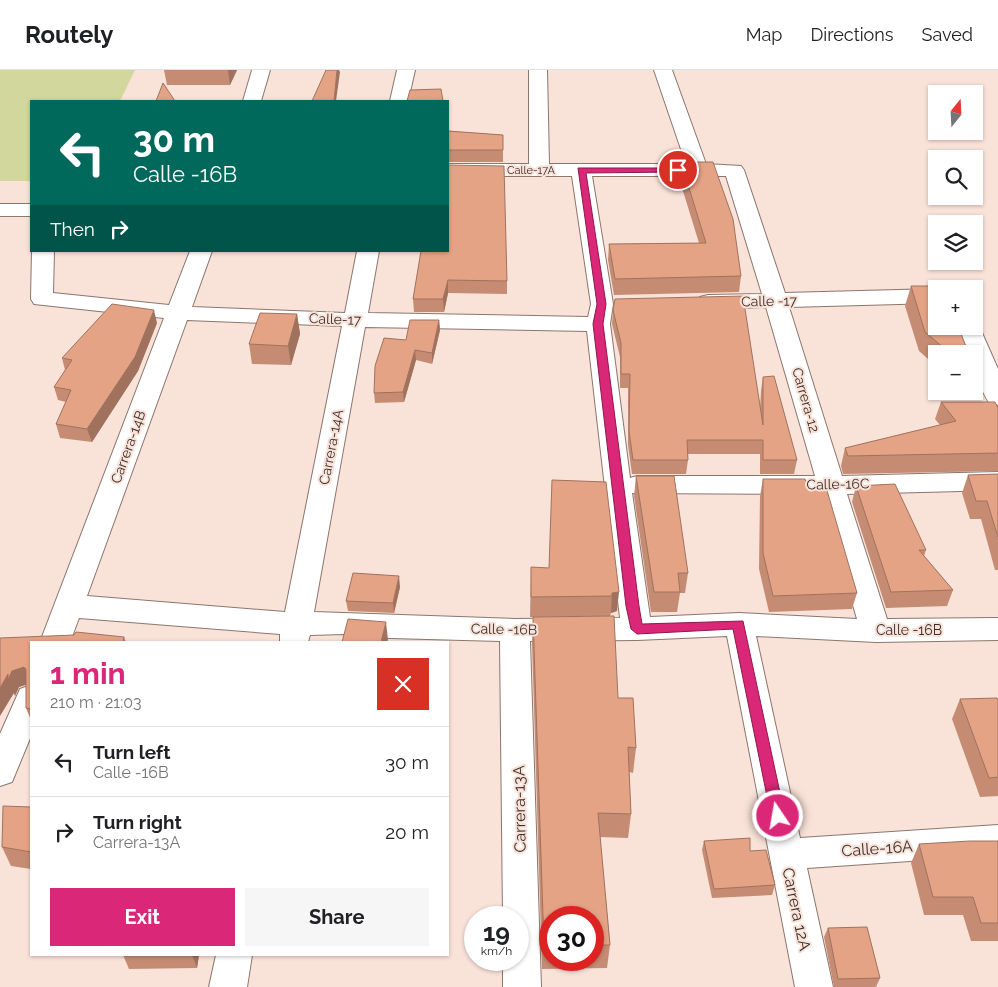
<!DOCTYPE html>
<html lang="en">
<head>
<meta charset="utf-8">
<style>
  body { margin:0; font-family:Raleway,sans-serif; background:#f6f6f6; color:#202124; height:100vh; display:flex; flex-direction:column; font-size:19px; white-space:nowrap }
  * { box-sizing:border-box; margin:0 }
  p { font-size:16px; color:#757577 }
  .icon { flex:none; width:28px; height:28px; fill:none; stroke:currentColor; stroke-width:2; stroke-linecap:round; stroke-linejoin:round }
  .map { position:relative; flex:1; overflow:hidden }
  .panel { position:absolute; left:30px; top:571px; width:419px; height:315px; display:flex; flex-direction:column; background:#fff; border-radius:0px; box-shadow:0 1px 4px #0004 }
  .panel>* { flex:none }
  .guide { position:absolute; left:30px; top:30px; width:419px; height:152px; border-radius:0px; box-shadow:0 1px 4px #0004; background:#00695c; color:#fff; overflow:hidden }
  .needle { width:32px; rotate:18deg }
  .fabs { position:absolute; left:928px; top:15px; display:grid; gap:10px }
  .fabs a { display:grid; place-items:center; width:55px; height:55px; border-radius:0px; background:#fff; box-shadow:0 1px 4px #0004; font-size:25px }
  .speed { position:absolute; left:464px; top:836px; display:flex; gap:10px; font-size:25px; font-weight:700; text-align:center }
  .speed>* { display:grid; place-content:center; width:65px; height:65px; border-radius:50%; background:#fff; box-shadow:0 1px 4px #0004; line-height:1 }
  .speed small { font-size:12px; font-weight:400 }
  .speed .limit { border:8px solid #d22; background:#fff; color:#111 }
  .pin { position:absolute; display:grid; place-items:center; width:42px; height:42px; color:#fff; margin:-21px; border:2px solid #fff; border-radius:50%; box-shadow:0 1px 5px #0007 }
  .me { position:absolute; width:55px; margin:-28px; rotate:348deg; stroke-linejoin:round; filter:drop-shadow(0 0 4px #0008) }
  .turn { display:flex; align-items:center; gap:18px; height:105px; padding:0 20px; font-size:22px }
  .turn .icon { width:65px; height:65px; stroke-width:2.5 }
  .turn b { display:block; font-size:35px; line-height:42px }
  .then { display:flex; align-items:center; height:48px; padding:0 20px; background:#0003; gap:10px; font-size:19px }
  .round { display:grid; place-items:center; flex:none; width:52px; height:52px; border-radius:0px; background:#f6f6f6 }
  .overview { display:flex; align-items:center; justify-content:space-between; height:85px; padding:0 20px }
  h1 { font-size:30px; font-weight:700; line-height:38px; color:#db2777 }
  .button { display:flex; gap:10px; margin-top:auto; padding:10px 20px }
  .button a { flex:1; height:58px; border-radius:0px; background:#db2777; color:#fff; font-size:20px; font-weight:700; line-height:58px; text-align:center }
  .button a+a { background:#f6f6f6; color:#202124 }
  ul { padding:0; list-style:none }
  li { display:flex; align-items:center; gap:15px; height:70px; padding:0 20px; border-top:1px solid #e0e0e0 }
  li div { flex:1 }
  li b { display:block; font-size:19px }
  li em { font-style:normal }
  header { display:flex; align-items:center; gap:30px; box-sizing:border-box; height:70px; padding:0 25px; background:#fff; border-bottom:1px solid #e0e0e0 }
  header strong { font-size:24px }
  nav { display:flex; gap:28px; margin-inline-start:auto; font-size:18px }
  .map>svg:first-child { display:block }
  .green { fill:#d1d79d }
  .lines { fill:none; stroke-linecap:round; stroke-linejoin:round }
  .street-casing { stroke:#8b766e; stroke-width:2 }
  .street { fill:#fff; fill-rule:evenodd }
  .wall { fill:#c58c73; fill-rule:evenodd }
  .shaded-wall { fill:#a0725e }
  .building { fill:#e5a386; stroke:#a0725e }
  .route { fill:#db2777; stroke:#8e194d }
  .labels { text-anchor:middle; stroke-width:4; stroke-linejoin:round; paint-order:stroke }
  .far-street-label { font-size:11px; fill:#39302d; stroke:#f9e2d8 }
  .street-label { font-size:14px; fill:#39302d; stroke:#f9e2d8 }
  .near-street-label { font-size:16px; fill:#39302d; stroke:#f9e2d8 }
</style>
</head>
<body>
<header>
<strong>Routely</strong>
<nav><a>Map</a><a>Directions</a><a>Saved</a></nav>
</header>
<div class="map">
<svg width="998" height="917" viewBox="0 0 998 917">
  <rect width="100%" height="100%" fill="#f9e2d8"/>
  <!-- green -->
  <path class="green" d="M0,0H135L120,31H31V111H0Z"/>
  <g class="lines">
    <!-- street casing -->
    <g class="street-casing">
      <g id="street">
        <path d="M252,0H270L261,31H243Z"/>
        <path d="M397,0H415L408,31H390Z"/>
        <path d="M529,0H547L549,94H686L654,0H672L706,94L741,96L744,100L785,223L936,219V233L789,237L842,406L998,402V420L847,424L887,549L998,548V570L876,572L756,566L800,768L998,755V785L807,798L833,917H795L727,566L637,570L530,571L541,917H503V890H518V848H503L500,571L390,568L345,564L310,565L308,572H280V564L79,548L70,572H40L164,248L34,234L31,229L32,181H54L53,223L169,235L190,181H212L192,237L345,243L357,181H379L368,243L588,247L591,234L572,106H448V94H529ZM592,106H726L762,224L708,225L700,227L697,232L700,237L708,239L766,237L815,406H637L630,408L610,254L613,234ZM187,250L342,256L285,542L87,526ZM365,257L587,261L620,548L515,549L314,542ZM632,423L821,424L857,549L739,543L650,547Z"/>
        <rect x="0" y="134" width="31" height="12"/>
        <path d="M974,251L979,256L998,299V335L989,333C980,318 974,301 974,284H967L956,256H974Z"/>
        <path d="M31,615V666L12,712L0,716V664L20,619Z"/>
        <path d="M216,885H252L247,917H209Z"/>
      </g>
    </g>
    <!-- street -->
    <use href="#street" class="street"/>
  </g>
  <!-- wall -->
  <g class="wall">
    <path d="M164,0H237L230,15H167Z"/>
    <path d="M448,61L503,65V92H448V95L507,211V224L448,223L444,242H414L413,229L421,182H394V181H448Z"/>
    <path d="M681,92L741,206L739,222L614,225L608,190L609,174L699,173L679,108Z"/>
    <path d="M911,216L969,284H936V296L919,281L905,236Z"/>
    <path d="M613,240L760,339L761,321L763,307L797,390L794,404H760V384H688V390L686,404H632L628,375V318H620V287L612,254Z"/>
    <path d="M297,244L300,264L291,295L252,294L249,274Z"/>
    <path d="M439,250L440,260L432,294L416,290L404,332L375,333L374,323L406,270Z"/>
    <path d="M157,253L138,301L92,372L60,368L56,354L66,332L58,330L54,317L65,300L62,288Z"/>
    <path d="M974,294L980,308L973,328L966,321H974Z"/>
    <path d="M941,332L998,338V401L843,404L841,396L845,378L940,355L935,349Z"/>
    <path d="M998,404V500H995L981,449H970L962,423L968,405Z"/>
    <path d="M636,406L688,503L685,523H680L677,542H651L634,426Z"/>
    <path d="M763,409L808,418L857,523L852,539L769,542L759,499L760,426Z"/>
    <path d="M606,412L617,541L611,543L610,546L530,547L531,497L549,498Z"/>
    <path d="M856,416L926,480L924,486L953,520L947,536L886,538L852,432Z"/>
    <path d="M400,517L394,543L348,541L346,531Z"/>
    <path d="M533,547L618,628L636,678L633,703L629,702L631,744L628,768L600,767L610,875L607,898L542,899L532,573ZM550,848H592V890H550Z"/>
    <path d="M124,567L126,572H31V650L26,638V615L19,617L15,626L0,568Z"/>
    <path d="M960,629L998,631V726L980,727L952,649Z"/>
    <path d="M31,737V799L11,796L2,777Z"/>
    <path d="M704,771L775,815L772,825L712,828L702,780Z"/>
    <path d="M998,771V871H971L963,845H924L911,793L919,774Z"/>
    <path d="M828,858L880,908L876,917H834L824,867Z"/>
    <path d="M123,885H199L197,898L129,899Z"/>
  </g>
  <!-- shaded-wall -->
  <g class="shaded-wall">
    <path d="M228,0H237L230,15Z"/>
    <path d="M337,0H339L340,2L336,31H334Z"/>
    <path d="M448,210V223L444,242L443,229Z"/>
    <path d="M154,240L157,253L138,301L92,372L87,359Z"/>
    <path d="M297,244L300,264L291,295L288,276Z"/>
    <path d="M439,250L440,260L432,294V283Z"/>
    <path d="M415,280L416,290L404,332L403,322Z"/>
    <path d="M399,506L400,517L394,543L393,533Z"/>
    <path d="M619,522L617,541L611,543L612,523Z"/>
    <path d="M386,552L388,570L387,572H381Z"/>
    <path d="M24,597L30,613L19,617L15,626L14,623L0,646V618L8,604L12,601Z"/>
    <path d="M192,885H199L197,898Z"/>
  </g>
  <!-- building -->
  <g class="building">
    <path d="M326,0H337L334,31H312Z"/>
    <path d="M163,13L175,31H156Z"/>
    <path d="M441,19L443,31H407L410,20Z"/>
    <path d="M448,61L503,65V80H448V81Z"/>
    <path d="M681,92H713L733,149L741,206L615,209L609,174L706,173Z"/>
    <path d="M448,95L504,96L507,211L448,210L443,229H413L421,181H448Z"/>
    <path d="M911,216H940L941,219H936V256H958L969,284H951L925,262Z"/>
    <path d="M743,226L763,355V307L774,306L797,390H763V370H687L688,390H633L629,361L630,304H621V273L613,240L615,229Z"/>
    <path d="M112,234L154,240L135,287L87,359L56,354L71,320L54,317L72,290L62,288Z"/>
    <path d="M260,243L297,244L288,276L249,274Z"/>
    <path d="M410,250H439L432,283L415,280L403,322L374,323L375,296L384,268L406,270Z"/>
    <path d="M974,294L980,308L974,303Z"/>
    <path d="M941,332H995L998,338V383L848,386L845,378L956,351Z"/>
    <path d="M998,404V467L987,431H976L968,405Z"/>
    <path d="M636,406H674L688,503H678L680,522H654Z"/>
    <path d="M763,409H805L808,418L826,417L857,523L773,526L763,483Z"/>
    <path d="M552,410L606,412L619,522L612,523V526L531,527V497L549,498Z"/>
    <path d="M895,414L926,480H919L953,520L891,522L856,416Z"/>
    <path d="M353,503L399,506L393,533L346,531Z"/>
    <path d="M614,546L618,628H633L636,678L628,677L631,744L598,743L610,875H592V848H550V876H544L533,547Z"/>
    <path d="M348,549L386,552L381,572H342Z"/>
    <path d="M76,562L124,567L123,572H31V639L26,638V599L24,597L12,601L8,610V604L0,618V568L74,565Z"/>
    <path d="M997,628L998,631V707L989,708L960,629Z"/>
    <path d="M3,736L31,737V782L2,777Z"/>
    <path d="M750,768V781L766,780L775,815L714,819L704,771Z"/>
    <path d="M970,771H998V853H981L973,827H933L919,774Z"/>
    <path d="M867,857L880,908L838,909L828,858Z"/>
  </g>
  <!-- route -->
  <path class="route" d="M578,98H678L682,100L678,102L586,103L606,234L603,254L639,536L642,554L743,551L785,746L783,750L778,752L773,750L771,746L733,559L637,564L631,559L626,536L593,254L597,234Z"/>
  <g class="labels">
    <!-- far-street labels -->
    <g class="far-street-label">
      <text x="531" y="104">Calle-17A</text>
    </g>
    <!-- street labels -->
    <g class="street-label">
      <text transform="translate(769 231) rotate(-1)" y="5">Calle -17</text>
      <text transform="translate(335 249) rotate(2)" y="5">Calle-17</text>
      <text transform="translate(806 330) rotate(74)" y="5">Carrera-12</text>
      <text transform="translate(128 377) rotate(-70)" y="5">Carrera-14B</text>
      <text transform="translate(331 377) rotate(-79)" y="5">Carrera-14A</text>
      <text transform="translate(838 414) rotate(-1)" y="5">Calle-16C</text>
      <text transform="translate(504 559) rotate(1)" y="5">Calle -16B</text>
      <text x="909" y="565">Calle -16B</text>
    </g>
    <!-- near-street labels -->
    <g class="near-street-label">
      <text transform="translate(519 739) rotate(-91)" y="6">Carrera-13A</text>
      <text transform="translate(877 778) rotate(-4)" y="6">Calle-16A</text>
      <text transform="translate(797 839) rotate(78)" y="6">Carrera 12A</text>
    </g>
  </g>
</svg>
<div class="fabs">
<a><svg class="needle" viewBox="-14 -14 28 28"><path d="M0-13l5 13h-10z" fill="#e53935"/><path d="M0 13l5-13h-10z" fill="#757577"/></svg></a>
<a><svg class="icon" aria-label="search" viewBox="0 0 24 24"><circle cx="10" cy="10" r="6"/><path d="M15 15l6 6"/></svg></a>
<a><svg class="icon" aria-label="layers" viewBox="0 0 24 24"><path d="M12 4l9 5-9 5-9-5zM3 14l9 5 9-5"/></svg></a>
<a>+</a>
<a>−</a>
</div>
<div class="speed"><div>19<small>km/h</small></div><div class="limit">30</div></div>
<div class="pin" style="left:678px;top:100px;background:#d93025"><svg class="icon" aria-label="arrive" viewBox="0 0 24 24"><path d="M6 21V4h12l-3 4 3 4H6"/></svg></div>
<svg class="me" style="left:778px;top:746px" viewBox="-20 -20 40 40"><circle r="17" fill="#db2777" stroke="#fff" stroke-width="3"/><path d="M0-11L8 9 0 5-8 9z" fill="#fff"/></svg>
<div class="guide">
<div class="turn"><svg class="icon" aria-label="left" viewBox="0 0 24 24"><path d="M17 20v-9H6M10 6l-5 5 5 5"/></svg><div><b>30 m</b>Calle -16B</div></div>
<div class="then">Then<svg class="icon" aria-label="right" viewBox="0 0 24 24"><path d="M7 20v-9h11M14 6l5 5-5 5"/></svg></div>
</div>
<section class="panel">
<div class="overview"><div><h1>1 min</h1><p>210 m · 21:03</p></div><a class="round" style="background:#d93025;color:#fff"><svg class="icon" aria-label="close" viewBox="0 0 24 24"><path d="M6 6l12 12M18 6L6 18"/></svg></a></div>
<ul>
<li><svg class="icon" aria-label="left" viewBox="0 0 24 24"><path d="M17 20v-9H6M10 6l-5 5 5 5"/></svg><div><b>Turn left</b><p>Calle -16B</p></div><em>30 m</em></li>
<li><svg class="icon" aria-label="right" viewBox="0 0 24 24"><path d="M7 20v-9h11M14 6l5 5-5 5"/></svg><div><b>Turn right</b><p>Carrera-13A</p></div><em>20 m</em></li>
</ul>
<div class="button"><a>Exit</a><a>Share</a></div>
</section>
</div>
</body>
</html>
